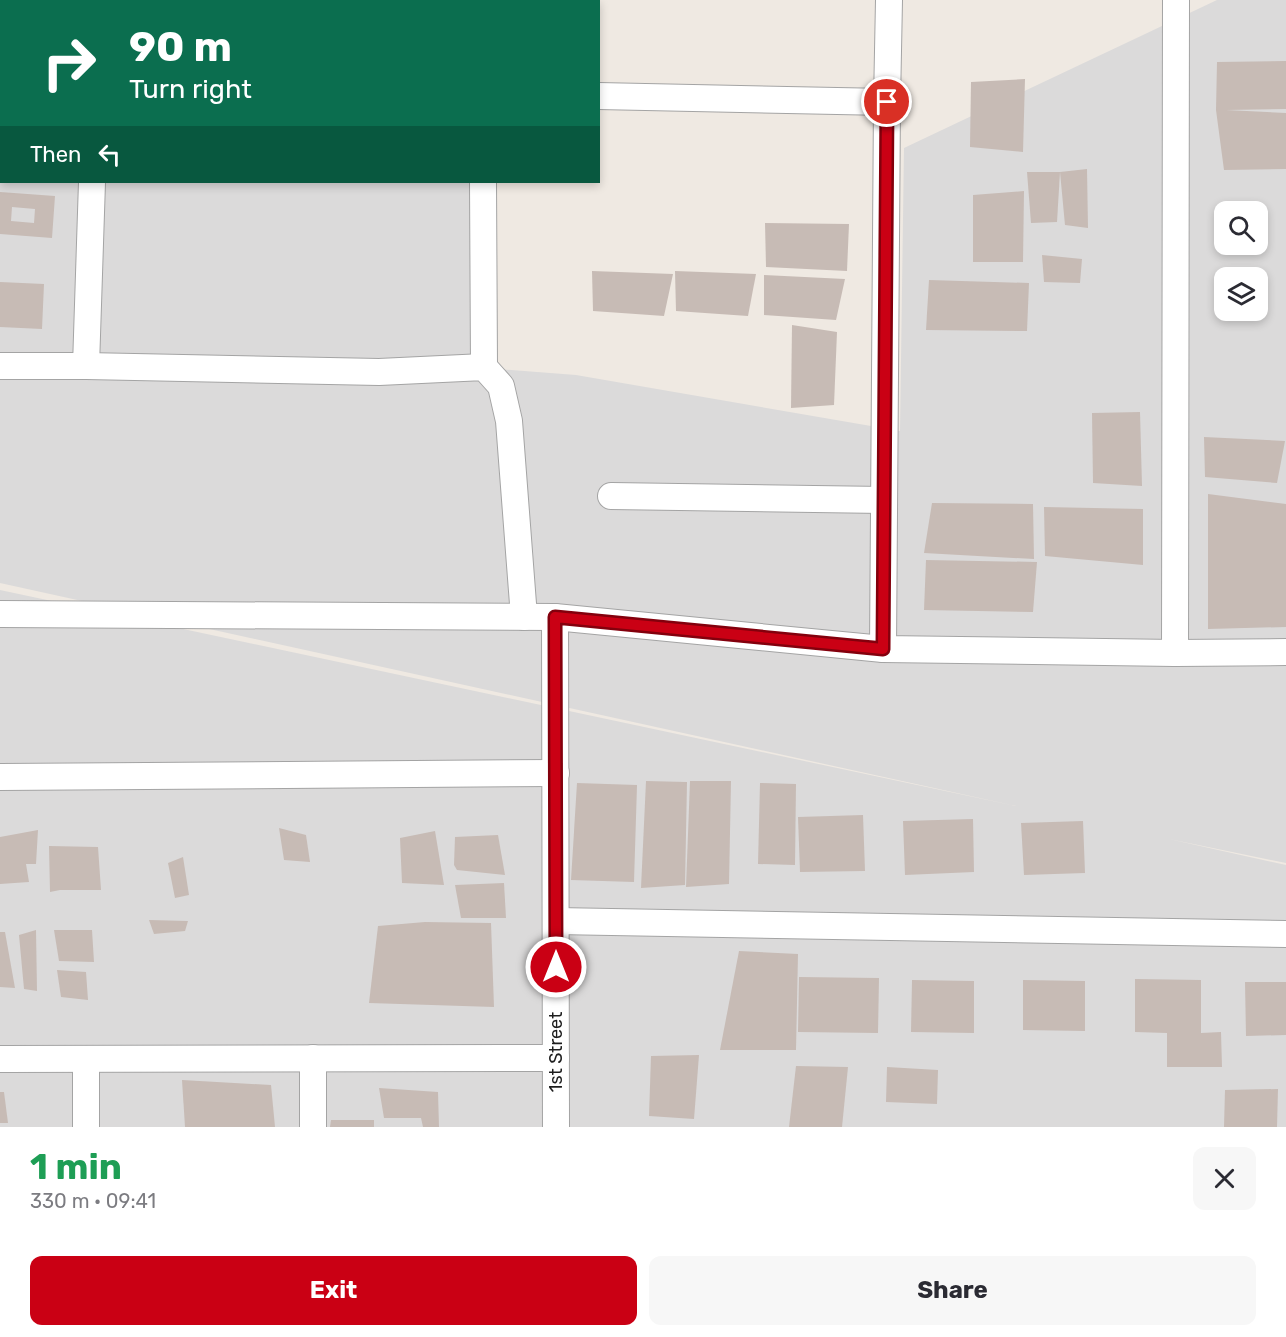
<!DOCTYPE html>
<html lang="en">
<head>
<meta charset="utf-8">
<style>
  body { margin:0; font-family:Rubik,sans-serif; background:#f7f7f7; color:#2b2b33; height:100vh; display:flex; flex-direction:column; font-size:22px; white-space:nowrap }
  * { box-sizing:border-box; margin:0 }
  p { font-size:20px; color:#7c7c81 }
  .icon { flex:none; width:33px; height:33px; fill:none; stroke:currentColor; stroke-width:2; stroke-linecap:round; stroke-linejoin:round }
  .map { position:relative; height:1127px; overflow:hidden }
  .sheet { display:flex; flex-direction:column; background:#fff; flex:1 }
  .sheet>* { flex:none }
  .guide { position:absolute; left:0px; top:0px; width:600px; height:183px; box-shadow:0 3px 9px #0003; background:#0b6e4f; color:#fff; overflow:hidden }
  .tools { position:absolute; left:1214px; top:201px; display:grid; gap:12px }
  .tools a { display:grid; place-items:center; width:54px; height:54px; border-radius:12px; background:#fff; box-shadow:0 3px 9px #0003; font-size:30px }
  .pin { position:absolute; display:grid; place-items:center; width:51px; height:51px; color:#fff; margin:-26px; border:3px solid #fff; border-radius:50%; box-shadow:0 2px 6px #0007 }
  .me { position:absolute; width:66px; margin:-33px; rotate:0deg; stroke-linejoin:round; filter:drop-shadow(0 0 4px #0008) }
  .turn { display:flex; align-items:center; gap:21px; height:126px; padding:0 30px; font-size:27px }
  .turn .icon { width:78px; height:78px; stroke-width:2.5 }
  .turn b { display:block; font-size:42px; line-height:51px }
  .then { display:flex; align-items:center; height:57px; padding:0 30px; background:#0003; gap:12px; font-size:22px }
  .round { display:grid; place-items:center; flex:none; width:63px; height:63px; border-radius:12px; background:#f7f7f7 }
  .headline { display:flex; align-items:center; justify-content:space-between; height:102px; padding:0 30px }
  h1 { font-size:36px; font-weight:700; line-height:45px; color:#1e9e55 }
  .primary-button { display:flex; gap:12px; margin-top:auto; padding:12px 30px }
  .primary-button a { flex:1; height:69px; border-radius:12px; background:#ca0014; color:#fff; font-size:24px; font-weight:700; line-height:69px; text-align:center }
  .primary-button a+a { background:#f7f7f7; color:#2b2b33 }
  .map>svg:first-child { display:block }
  .residential { fill:#dbdada; fill-rule:evenodd }
  .building { fill:#c7bbb5; fill-rule:evenodd }
  .lines { fill:none; stroke-linecap:round; stroke-linejoin:round }
  .minor-casing { stroke:#a4a4a4; stroke-width:28 }
  .minor { stroke:#fff; stroke-width:26 }
  .route-casing { stroke:#83000d; stroke-width:15 }
  .route { stroke:#ca0014; stroke-width:10 }
  .labels { text-anchor:middle; stroke-width:6; stroke-linejoin:round; paint-order:stroke }
  .street-label { font-size:18px; fill:#1d1d1d; stroke:#fff }
</style>
</head>
<body>
<div class="map">
<svg width="1286" height="1127" viewBox="0 0 1286 1127">
  <rect width="100%" height="100%" fill="#efe9e2"/>
  <!-- residential -->
  <path class="residential" d="M0,0H497V2H2V182H497V369L576,375L900,431L904,148L1217,0H1286V863L1169,839L1286,865V1127H0V590L1016,806L0,583ZM1224,212H1257V244H1224ZM1224,278H1257V310H1224Z"/>
  <!-- building -->
  <g class="building">
    <path d="M1286,61V109L1226,110L1286,113V169L1224,170L1216,110L1217,62Z"/>
    <path d="M1025,79L1023,152L970,147L971,82Z"/>
    <path d="M1087,169L1088,228L1065,225L1060,172Z"/>
    <path d="M1027,172H1060L1057,222L1031,223Z"/>
    <path d="M1024,191L1023,262H973V195Z"/>
    <path d="M0,192L55,196L52,238L0,234ZM12,207L35,209L34,223L11,221Z"/>
    <path d="M765,223L849,224L847,271L766,267Z"/>
    <path d="M1042,255L1082,259L1080,283L1044,282Z"/>
    <path d="M592,271L673,274L664,316L593,311Z"/>
    <path d="M675,271L756,274L748,316L676,311Z"/>
    <path d="M764,275L845,279L836,320L764,315Z"/>
    <path d="M929,280L1029,283L1027,331L926,330Z"/>
    <path d="M0,282L44,284L42,329L0,327Z"/>
    <path d="M792,325L837,332L834,405L791,408Z"/>
    <path d="M1140,412L1142,486L1093,483L1092,413Z"/>
    <path d="M1204,437L1285,441L1277,483L1205,477Z"/>
    <path d="M1208,494L1286,504V627L1208,629Z"/>
    <path d="M932,503L1033,504L1034,559L924,553Z"/>
    <path d="M1044,507L1143,509V565L1045,556Z"/>
    <path d="M926,560L1037,562L1033,612L924,610Z"/>
    <path d="M646,781L687,782L685,885L641,888Z"/>
    <path d="M690,781H731L729,884L686,887Z"/>
    <path d="M577,783L637,785L634,882L571,880Z"/>
    <path d="M760,783L796,784L795,865L758,864Z"/>
    <path d="M863,815L865,871L800,872L798,817Z"/>
    <path d="M973,819L974,872L905,875L903,821Z"/>
    <path d="M1083,821L1085,873L1024,875L1021,823Z"/>
    <path d="M279,828L306,835L310,862L284,860Z"/>
    <path d="M38,830L36,864H26L29,882L0,884V837Z"/>
    <path d="M435,831L444,885L402,883L400,838Z"/>
    <path d="M498,835L505,875L457,870L454,865L455,837Z"/>
    <path d="M49,846L98,847L101,890H60L50,892Z"/>
    <path d="M183,857L189,895L175,898L168,863Z"/>
    <path d="M504,883L506,918H461L455,885Z"/>
    <path d="M149,920L188,921L185,931L154,934Z"/>
    <path d="M425,922L491,923L494,1007L369,1003L378,926Z"/>
    <path d="M36,930L37,991L24,989L19,935Z"/>
    <path d="M54,930H92L94,962L59,961Z"/>
    <path d="M0,932H5L15,988L0,987Z"/>
    <path d="M739,951L798,954L796,1050H720Z"/>
    <path d="M57,970L86,972L88,1000L61,997Z"/>
    <path d="M799,977L879,978L878,1033L798,1032Z"/>
    <path d="M1135,979L1201,980V1033L1221,1032L1222,1067H1167V1033L1135,1032Z"/>
    <path d="M912,980L974,981V1033L911,1032Z"/>
    <path d="M1023,980L1085,981V1031L1023,1030Z"/>
    <path d="M1245,982H1286V1035L1246,1036Z"/>
    <path d="M699,1055L694,1119L649,1116L651,1056Z"/>
    <path d="M796,1066L848,1067L842,1127H789Z"/>
    <path d="M887,1067L938,1070L937,1104L886,1102Z"/>
    <path d="M182,1080L271,1085L275,1127H185Z"/>
    <path d="M379,1088L438,1092L439,1127H423L421,1118H384Z"/>
    <path d="M1278,1089L1277,1127H1224L1225,1090Z"/>
    <path d="M0,1092H4L8,1123H0Z"/>
    <path d="M331,1120H374V1127H330Z"/>
  </g>
  <g class="lines">
    <!-- minor casing -->
    <g class="minor-casing">
      <g id="minor">
        <path d="M482,0V2"/>
        <path d="M97,2V0"/>
        <path d="M598,96L887,102"/>
        <path d="M483,182L484,367"/>
        <path d="M0,366H86L379,372L484,367L501,386L509,421L524,617"/>
        <path d="M86,366L92,182"/>
        <path d="M611,496L884,500"/>
        <path d="M0,614L555,617L883,649L1175,653L1286,652"/>
        <path d="M555,617L556,1127"/>
        <path d="M883,649L887,102L889,0"/>
        <path d="M1175,653L1176,0"/>
        <path d="M0,777L556,773"/>
        <path d="M556,921L1286,934"/>
        <path d="M313,1058V1127"/>
        <path d="M0,1059L556,1058"/>
        <path d="M86,1059V1127"/>
      </g>
    </g>
    <!-- minor -->
    <use href="#minor" class="minor"/>
  </g>
  <g class="lines">
    <!-- route casing -->
    <g class="route-casing">
      <path id="route" d="M556,967L555,617L883,649L887,102"/>
    </g>
    <!-- route -->
    <use href="#route" class="route"/>
  </g>
  <g class="labels">
    <!-- street labels -->
    <g class="street-label">
      <text transform="translate(556 1052) rotate(-90)" y="6">1st Street</text>
    </g>
  </g>
</svg>
<div class="tools">
<a><svg class="icon" aria-label="search" viewBox="0 0 24 24"><circle cx="10" cy="10" r="6"/><path d="M15 15l6 6"/></svg></a>
<a><svg class="icon" aria-label="layers" viewBox="0 0 24 24"><path d="M12 4l9 5-9 5-9-5zM3 14l9 5 9-5"/></svg></a>
</div>
<div class="pin" style="left:887px;top:102px;background:#d93025"><svg class="icon" aria-label="arrive" viewBox="0 0 24 24"><path d="M6 21V4h12l-3 4 3 4H6"/></svg></div>
<svg class="me" style="left:556px;top:967px" viewBox="-20 -20 40 40"><circle r="17" fill="#ca0014" stroke="#fff" stroke-width="3"/><path d="M0-11L8 9 0 5-8 9z" fill="#fff"/></svg>
<div class="guide">
<div class="turn"><svg class="icon" aria-label="right" viewBox="0 0 24 24"><path d="M7 20v-9h11M14 6l5 5-5 5"/></svg><div><b>90 m</b>Turn right</div></div>
<div class="then">Then<svg class="icon" aria-label="left" viewBox="0 0 24 24"><path d="M17 20v-9H6M10 6l-5 5 5 5"/></svg></div>
</div>
</div>
<section class="sheet">
<div class="headline"><div><h1>1 min</h1><p>330 m · 09:41</p></div><a class="round"><svg class="icon" aria-label="close" viewBox="0 0 24 24"><path d="M6 6l12 12M18 6L6 18"/></svg></a></div>
<div class="primary-button"><a>Exit</a><a>Share</a></div>
</section>
</body>
</html>
